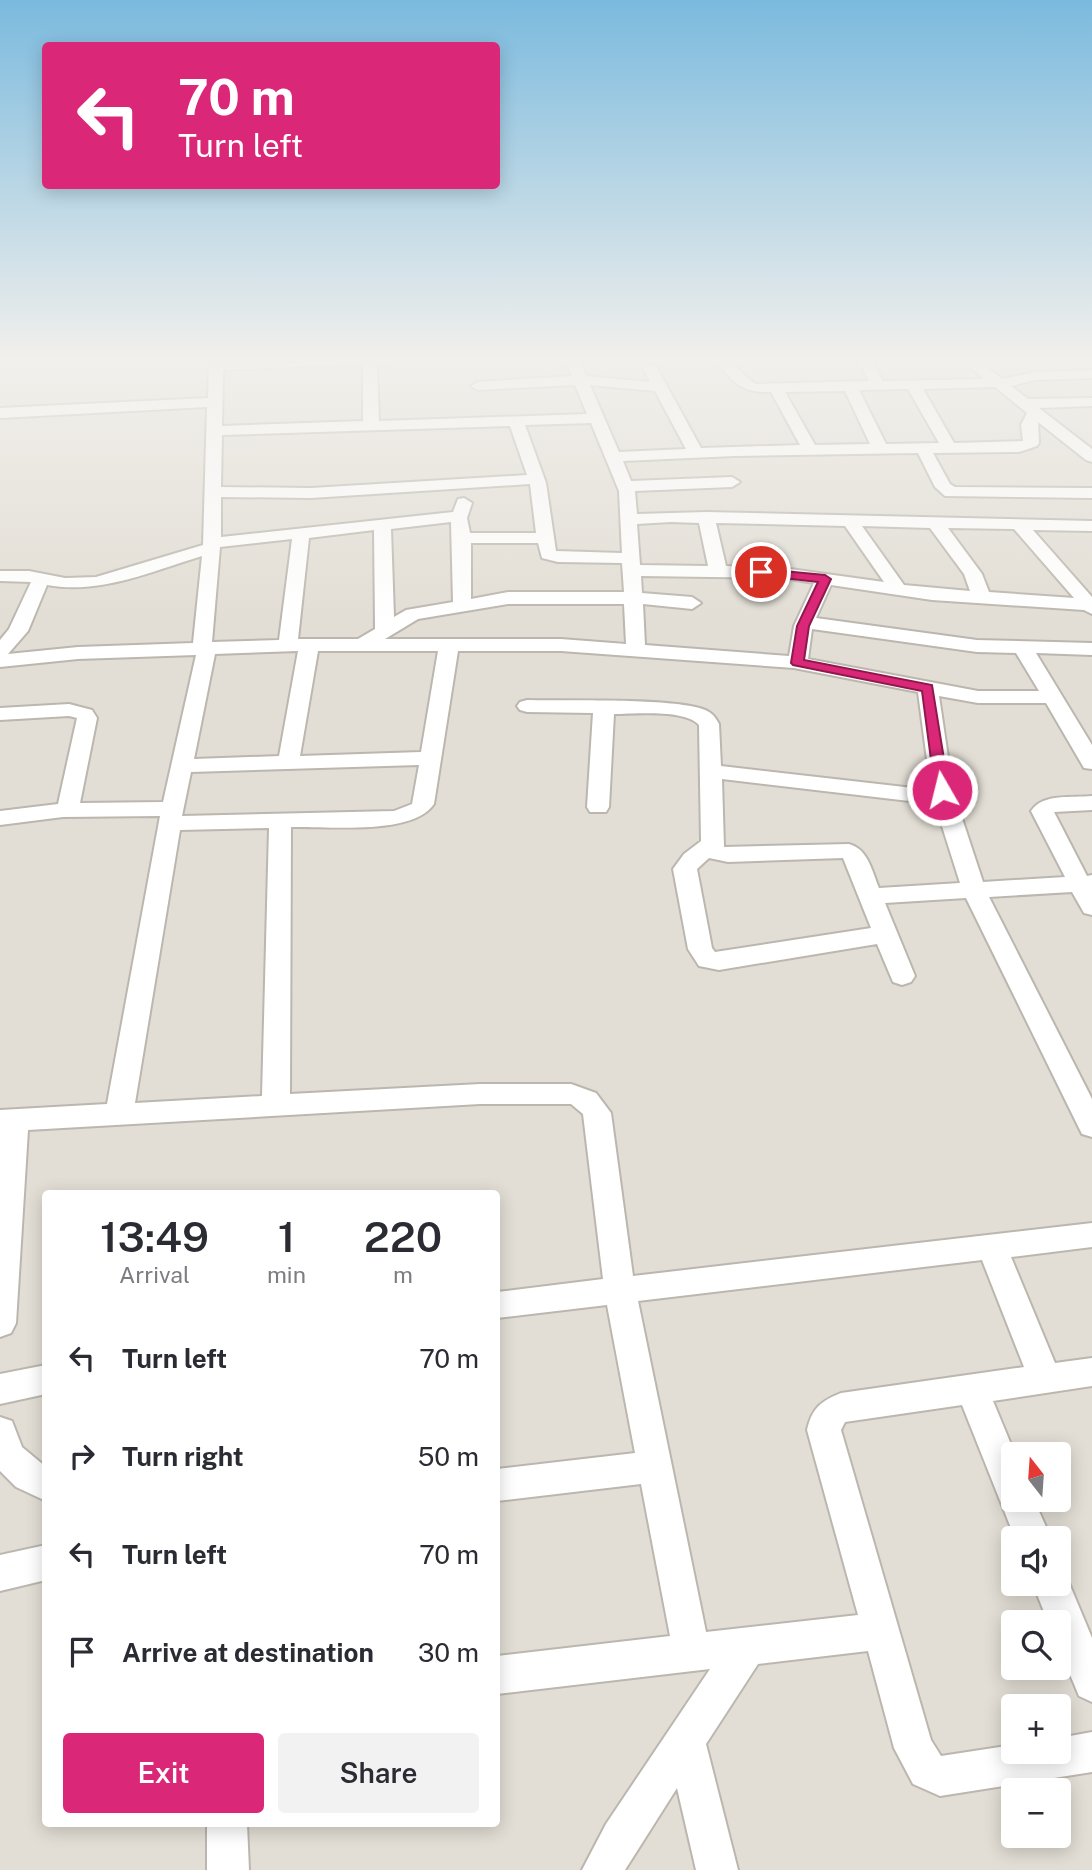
<!DOCTYPE html>
<html lang="en">
<head>
<meta charset="utf-8">
<style>
  body { margin:0; font-family:"Public Sans",sans-serif; background:#f2f2f3; color:#2b2b33; height:100vh; display:flex; flex-direction:column; font-size:26px; white-space:nowrap }
  * { box-sizing:border-box; margin:0 }
  p { font-size:23px; color:#7c7c81 }
  .icon { flex:none; width:38px; height:38px; fill:none; stroke:currentColor; stroke-width:2; stroke-linecap:round; stroke-linejoin:round }
  .map { position:relative; flex:1; overflow:hidden }
  .sheet { position:absolute; left:42px; top:1190px; width:458px; height:637px; display:flex; flex-direction:column; background:#fff; border-radius:7px; box-shadow:0 4px 18px #0003 }
  .sheet>* { flex:none }
  .top-card { position:absolute; left:42px; top:42px; width:458px; height:147px; border-radius:7px; box-shadow:0 4px 18px #0003; background:#db2777; color:#fff; overflow:hidden }
  .needle { width:46px; rotate:343deg }
  .controls { position:absolute; left:1001px; top:1442px; display:grid; gap:14px }
  .controls a { display:grid; place-items:center; width:70px; height:70px; border-radius:7px; background:#fff; box-shadow:0 4px 18px #0003; font-size:35px }
  .pin { position:absolute; display:grid; place-items:center; width:60px; height:60px; color:#fff; margin:-30px; border:4px solid #fff; border-radius:50%; box-shadow:0 2px 7px #0007 }
  .me { position:absolute; width:77px; margin:-38px; rotate:352deg; stroke-linejoin:round; filter:drop-shadow(0 0 5px #0008) }
  .turn { display:flex; align-items:center; gap:24px; height:147px; padding:0 21px; font-size:32px }
  .turn .icon { width:91px; height:91px; stroke-width:2.5 }
  .turn b { display:block; font-size:49px; line-height:60px }
  .eta { display:flex; justify-content:space-evenly; align-items:center; height:119px; text-align:center }
  .eta b { font-size:42px; font-weight:600; line-height:49px }
  .cta { display:flex; gap:14px; margin-top:auto; padding:14px 21px }
  .cta a { flex:1; height:80px; border-radius:7px; background:#db2777; color:#fff; font-size:28px; font-weight:600; line-height:80px; text-align:center }
  .cta a+a { background:#f2f2f3; color:#2b2b33 }
  ul { padding:0; list-style:none }
  li { display:flex; align-items:center; gap:21px; height:98px; padding:0 21px }
  li div { flex:1 }
  li b { display:block; font-size:26px }
  li em { font-style:normal }
  .map>svg:first-child { display:block }
  .lines { fill:none; stroke-linecap:round; stroke-linejoin:round }
  .minor-casing { stroke:#bbb7ae; stroke-width:4 }
  .minor { fill:#fff; fill-rule:evenodd }
  .route { fill:#db2777; stroke:#8e194d; stroke-width:2 }
</style>
</head>
<body>
<div class="map">
<svg width="1092" height="1870" viewBox="0 0 1092 1870">
  <rect width="100%" height="100%" fill="#e2ded5"/>
  <g class="lines">
    <!-- minor casing -->
    <g class="minor-casing">
      <g id="minor">
        <path d="M209,359H223V361L399,359L392,363L377,364L379,421L587,414L575,385L478,390L471,386L478,382L572,376L565,359H579L586,376L650,382L643,368L650,364L657,368L701,448L800,445L771,392C741,393 732,382 715,359H730L749,380L756,384L869,381L857,359H871L883,381L984,379L961,359H977L1002,379L1035,372L1092,370V378L1035,380L1011,386L1028,399L1092,398V406L1039,408L1092,449V462L1086,460L1038,422L1039,443L1037,446L1019,452L933,453L950,484L955,487L1092,488V498L945,496L935,487L918,453L735,456L623,461L631,481L732,477L740,482L732,487L635,491L637,514L706,512L1092,521V531L1033,530L1092,597V614L1084,610L932,600L831,585L816,618L977,640L1092,643V655L1036,653L1092,745V769L1084,768L1046,703H978L939,696L953,791L983,882L1065,877L1031,811C1043,793 1072,798 1092,796V810L1054,812L1087,876L1092,875V915L1084,913L1072,892L989,897L1092,1099V1137L1082,1134L1078,1126L966,898L885,903L915,976L911,982L902,985L893,982L877,944L719,970L699,966L688,949L673,869L684,854L701,841L699,725C685,709 635,714 614,714L609,807L606,812H590L587,807L593,713L527,712L520,710L517,706L520,702L527,700C560,701 688,697 709,712C713,714 717,720 719,724L721,766L931,790L918,692L794,668L561,651H458L434,804C413,836 327,826 291,827L290,1094L480,1084H571L596,1093L611,1113L633,1276L1092,1223V1247L1011,1257L1055,1363L1092,1358V1386L993,1401L1015,1454H1013V1500H1034L1051,1538H1015L962,1405L845,1422L841,1430L931,1740L941,1756L1013,1745V1752H1059V1738L1092,1732V1772L940,1796L913,1784L894,1748L868,1651L758,1664L706,1744L738,1870H696L677,1788L625,1870H582L606,1824L710,1669L497,1694V1656L670,1636L641,1484L497,1501V1469L635,1453L607,1305L497,1318V1292L603,1279L583,1114L571,1104H480L28,1130L16,1323L11,1333L0,1337V1110L107,1104L160,816L63,817L0,825V811L58,804L77,718L69,716L0,720V708L69,704L92,710L97,718L80,803L163,802L196,655L78,659L0,667V640L9,629L31,582L0,581V571H29L65,578L96,577L203,545L207,407L0,418V408L208,398ZM363,364V421L222,426L223,370ZM590,385L655,391L686,449L619,452ZM995,387L1027,413L1021,425L1023,441L954,443L923,389ZM908,389L939,443L886,444L859,390ZM845,391L870,444L815,445L785,392ZM591,423L619,491L622,553L556,551L546,483L525,425ZM510,426L527,475L311,488L221,487L222,435ZM530,484L536,533H470L467,518L472,503L464,498L458,499L453,512L221,537V497L311,498ZM451,522L453,602L406,610L394,617L391,529ZM671,522L699,523L708,566L640,565L637,524ZM716,523L845,526L884,582L783,568L726,566ZM862,526L930,528L964,574L970,591L904,585ZM948,528L1014,529L1074,598L989,592L982,574ZM374,530L375,629L358,639H298L309,538ZM292,539L279,640L212,642L220,547ZM471,543H538L542,558L558,562L622,563L624,592H508L471,599ZM202,556L193,643L78,647L8,654L28,631L47,585C100,595 152,571 202,556ZM641,576L783,578L814,583L794,626L789,656L645,645L643,604L692,609L701,603L692,597L642,593ZM508,604H624L626,644L561,639H385L418,619ZM812,629L977,652L1016,653L1039,691H978L808,659ZM298,651L279,756L194,759L215,654ZM318,651H438L421,752L300,756ZM419,765L412,804L394,811L182,816L191,772ZM722,779L935,804L960,883L879,888C872,871 868,849 849,844L724,847ZM269,828L262,1096L135,1103L180,830ZM709,858L728,862L843,858L871,928L715,952L712,948L697,869ZM982,1260L1024,1367L841,1393C821,1401 812,1408 807,1430L858,1615L706,1632L638,1301Z"/>
        <path d="M46,1365V1394L0,1404V1374Z"/>
        <path d="M0,1417L12,1421L22,1447L46,1467V1501L16,1487L0,1471Z"/>
        <path d="M46,1545V1580L0,1591V1555Z"/>
        <path d="M1059,1569L1064,1571L1092,1638V1702L1079,1696L1059,1648V1622H1048L1033,1584H1059Z"/>
        <path d="M207,1824H247L249,1870H207Z"/>
      </g>
    </g>
    <!-- minor -->
    <use href="#minor" class="minor"/>
  </g>
  <!-- sky -->
  <linearGradient id="sky" x2="0" y2="1"><stop stop-color="#7bbade"/><stop offset="0.58" stop-color="#f2f0ec"/><stop offset="1" stop-color="#f2f0ec" stop-opacity="0"/></linearGradient>
  <rect width="1092" height="621" fill="url(#sky)"/>
  <!-- route -->
  <path class="route" d="M761,569L825,575L831,579L809,626L804,660L932,685L949,790L947,793H937L935,790L922,691L793,665L791,663L797,626L818,582L757,575L755,572Z"/>
</svg>
<div class="controls">
<a><svg class="needle" viewBox="-14 -14 28 28"><path d="M0-13l5 13h-10z" fill="#e53935"/><path d="M0 13l5-13h-10z" fill="#7c7c81"/></svg></a>
<a><svg class="icon" aria-label="sound" viewBox="0 0 24 24"><path d="M4 9h4l5-4v14l-5-4H4zM17 9q2 3 0 6"/></svg></a>
<a><svg class="icon" aria-label="search" viewBox="0 0 24 24"><circle cx="10" cy="10" r="6"/><path d="M15 15l6 6"/></svg></a>
<a>+</a>
<a>−</a>
</div>
<div class="pin" style="left:761px;top:572px;background:#d93025"><svg class="icon" aria-label="arrive" viewBox="0 0 24 24"><path d="M6 21V4h12l-3 4 3 4H6"/></svg></div>
<svg class="me" style="left:942px;top:790px" viewBox="-20 -20 40 40"><circle r="17" fill="#db2777" stroke="#fff" stroke-width="3"/><path d="M0-11L8 9 0 5-8 9z" fill="#fff"/></svg>
<div class="top-card">
<div class="turn"><svg class="icon" aria-label="left" viewBox="0 0 24 24"><path d="M17 20v-9H6M10 6l-5 5 5 5"/></svg><div><b>70 m</b>Turn left</div></div>
</div>
<section class="sheet">
<div class="eta">
<div><b>13:49</b><p>Arrival</p></div>
<div><b>1</b><p>min</p></div>
<div><b>220</b><p>m</p></div>
</div>
<ul>
<li><svg class="icon" aria-label="left" viewBox="0 0 24 24"><path d="M17 20v-9H6M10 6l-5 5 5 5"/></svg><div><b>Turn left</b></div><em>70 m</em></li>
<li><svg class="icon" aria-label="right" viewBox="0 0 24 24"><path d="M7 20v-9h11M14 6l5 5-5 5"/></svg><div><b>Turn right</b></div><em>50 m</em></li>
<li><svg class="icon" aria-label="left" viewBox="0 0 24 24"><path d="M17 20v-9H6M10 6l-5 5 5 5"/></svg><div><b>Turn left</b></div><em>70 m</em></li>
<li><svg class="icon" aria-label="arrive" viewBox="0 0 24 24"><path d="M6 21V4h12l-3 4 3 4H6"/></svg><div><b>Arrive at destination</b></div><em>30 m</em></li>
</ul>
<div class="cta"><a>Exit</a><a>Share</a></div>
</section>
</div>
</body>
</html>
